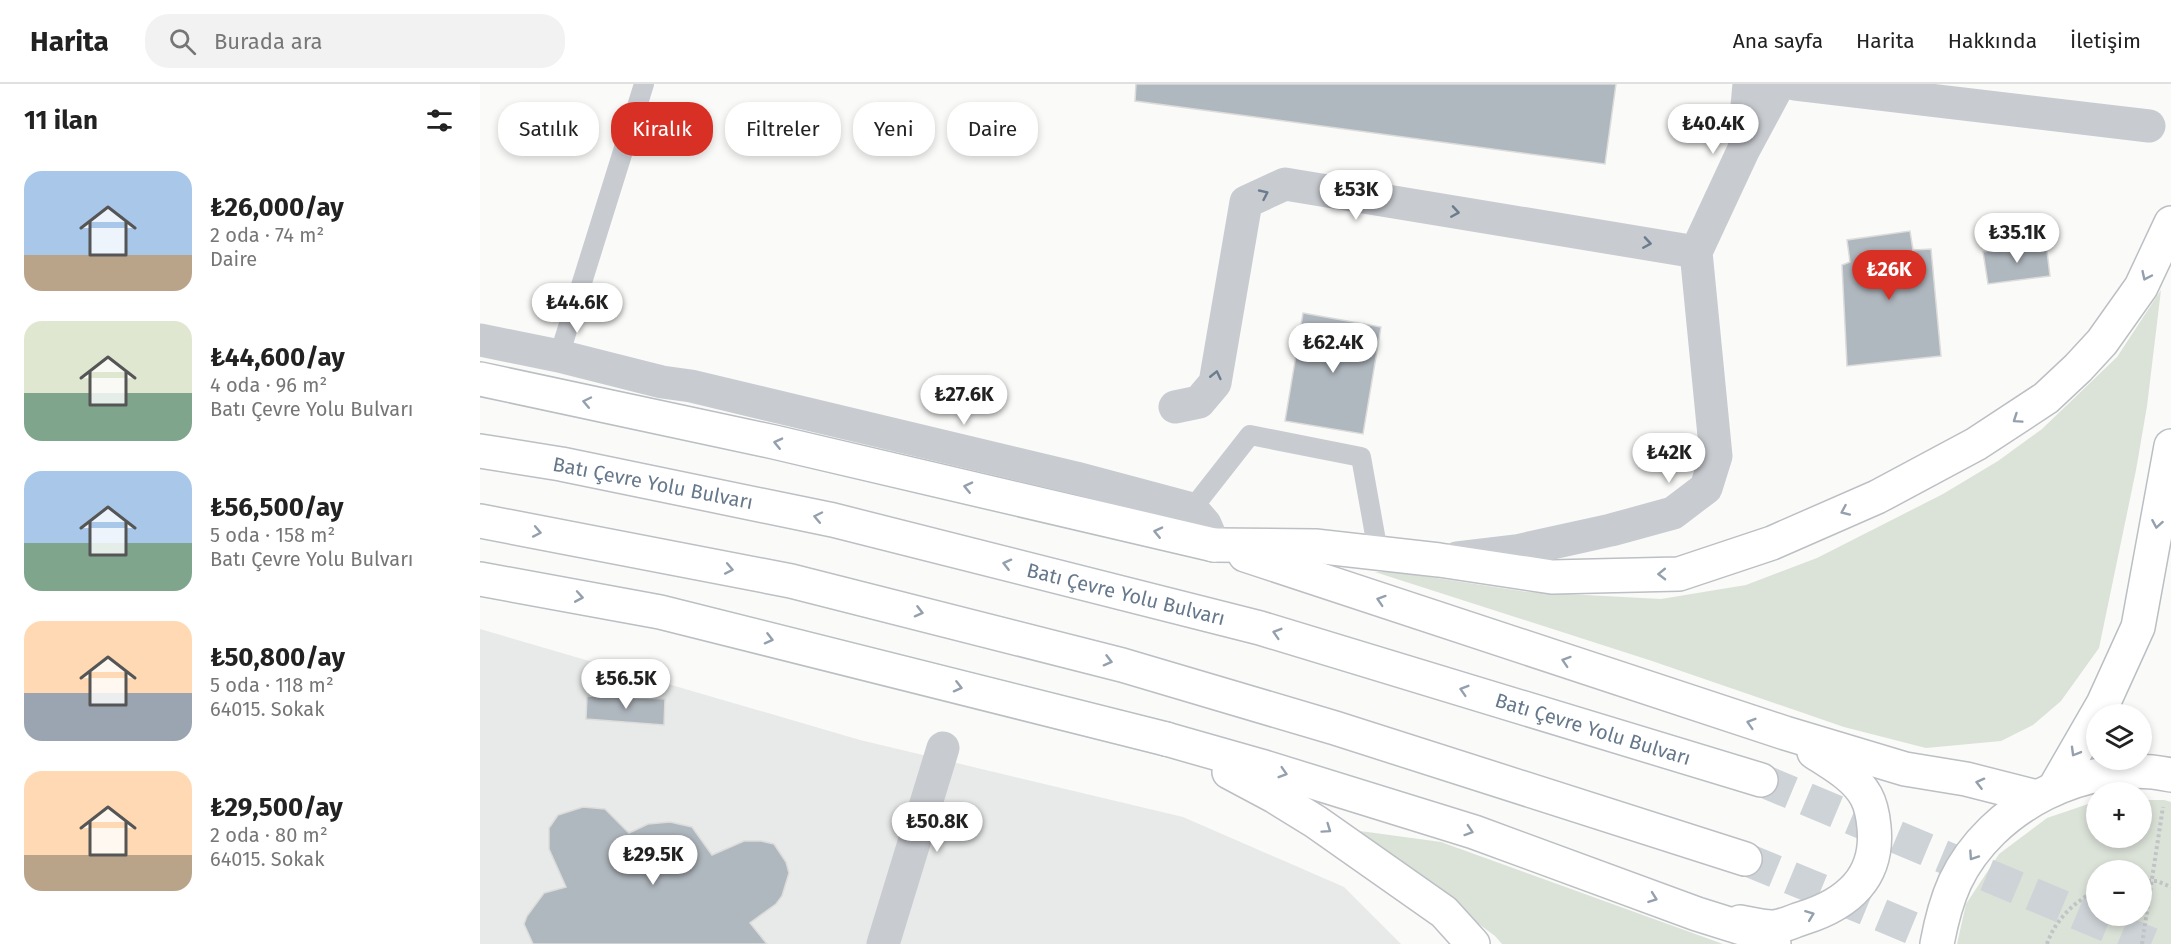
<!DOCTYPE html>
<html lang="tr">
<head>
<meta charset="utf-8">
<style>
	:root { --surface:#fff; --page:#f2f2f2; --text:#222; --muted:#767676; --line:#e0e0e0; --accent:#d93025 }
	body { margin:0; font-family:"Fira Sans",sans-serif; background:var(--page); color:var(--text); height:100vh; display:flex; flex-direction:column; font-size:22px; white-space:nowrap }
	* { box-sizing:border-box; margin:0 }
	p { font-size:20px; color:var(--muted) }
	.icon { flex:none; width:33px; height:33px; fill:none; stroke:currentColor; stroke-width:2; stroke-linecap:round; stroke-linejoin:round }
	.map { position:relative; flex:1; overflow:hidden }
	.panel { display:flex; flex-direction:column; background:var(--surface); width:480px }
	.panel>* { flex:none }
	.hud { position:absolute; left:18px; top:18px; width:570px; height:54px; display:flex; gap:12px }
	.tools { position:absolute; left:1606px; top:620px; display:grid; gap:12px }
	.tools a { display:grid; place-items:center; width:66px; height:66px; border-radius:50%; background:var(--surface); box-shadow:0 3px 9px #0003; font-size:30px }
	.price { position:absolute; translate:-50% -51px; padding:0 14px; border-radius:21px; background:#fff; color:#222; font-size:20px; line-height:39px; filter:drop-shadow(0 2px 3px #0008) }
	.price::after { content:''; position:absolute; left:50%; top:36px; width:18px; height:14px; margin-left:-9px; background:inherit; clip-path:polygon(0 0,100% 0,50% 100%) }
	.price.current { background:var(--accent); color:#fff }
	ul { padding:0; list-style:none }
	li { display:flex; align-items:center; gap:18px; height:150px; padding:0 24px }
	li span { display:grid; place-items:center; flex:none; width:168px; height:120px; border-radius:18px; color:#555 }
	li>.icon { margin-inline-start:auto }
	span .icon { width:72px; height:72px; fill:#fffc; stroke-width:1 }
	li b { font-size:26px }
	h2 { display:flex; justify-content:space-between; align-items:center; height:72px; padding:0 24px; font-size:26px }
	.chip { padding:0 21px; border-radius:24px; background:var(--surface); box-shadow:0 3px 9px #0003; font-size:21px; line-height:54px }
	.chip.current { background:var(--accent); color:#fff }
	header { display:flex; align-items:center; gap:36px; box-sizing:border-box; height:84px; padding:0 30px; background:var(--surface); border-bottom:2px solid var(--line) }
	header strong { font-size:28px }
	nav { display:flex; gap:33px; margin-inline-start:auto; font-size:21px }
	.search { width:420px; height:54px; background:var(--page); display:flex; align-items:center; gap:15px; box-sizing:border-box; padding:0 21px; border-radius:24px; color:var(--muted); font-size:22px }
	main { display:flex; flex:1; min-height:0 }
	.map>svg:first-child { display:block }
	.built { fill:#e8e9e9 }
	.green { fill:#dbe2d8; fill-rule:evenodd }
	.building { fill:#b0b8bf; stroke:#dcdcda; stroke-width:1.5 }
	.lines { fill:none; stroke-linecap:round; stroke-linejoin:round }
	.trunk-tunnel { stroke:#ced3d7; stroke-width:33; stroke-dasharray:33 16; stroke-linecap:butt }
	.primary-casing { stroke:#babfc3; stroke-width:36 }
	.trunk-casing { stroke:#bcbfc3; stroke-width:36 }
	.path { stroke:#c1c4c6; stroke-width:4; stroke-dasharray:3 3; stroke-linecap:butt }
	.service { stroke:#c8cbd0; stroke-width:20 }
	.minor { stroke:#c8cbd0; stroke-width:33 }
	.primary { stroke:#fff; stroke-width:33 }
	.trunk { stroke:#fff; stroke-width:33 }
	.oneway { stroke:#6b7c8e }
	.oneway2 { stroke:#94a0ae }
	.labels { text-anchor:middle; dominant-baseline:central; stroke-width:6; stroke-linejoin:round; paint-order:stroke }
	.street-label { font-size:20px; fill:#66788b; stroke:#fff }
</style>
</head>
<body>
<header>
<strong>Harita</strong>
<div class="search"><svg class="icon" aria-label="search" viewBox="0 0 24 24"><circle cx="10" cy="10" r="6"/><path d="M15 15l6 6"/></svg>Burada ara</div>
<nav><a>Ana sayfa</a><a>Harita</a><a>Hakkında</a><a>İletişim</a></nav>
</header>
<main>
<section class="panel">
<h2>11 ilan<svg class="icon" aria-label="filters" viewBox="0 0 24 24"><path d="M4 7h16M4 17h16"/><circle cx="9" cy="7" r="2"/><circle cx="15" cy="17" r="2"/></svg></h2>
<ul>
<li><span style="background:linear-gradient(#a9c7e8 70%,#b9a48a 0)"><svg class="icon" aria-label="home" viewBox="0 0 24 24"><path d="M3 11l9-7 9 7M6 9v11h12V9"/></svg></span><div><b>₺26,000/ay</b><p>2 oda · 74 m²</p><p>Daire</p></div></li>
<li><span style="background:linear-gradient(#dfe7d0 60%,#7fa58c 0)"><svg class="icon" aria-label="home" viewBox="0 0 24 24"><path d="M3 11l9-7 9 7M6 9v11h12V9"/></svg></span><div><b>₺44,600/ay</b><p>4 oda · 96 m²</p><p>Batı Çevre Yolu Bulvarı</p></div></li>
<li><span style="background:linear-gradient(#a9c7e8 60%,#7fa58c 0)"><svg class="icon" aria-label="home" viewBox="0 0 24 24"><path d="M3 11l9-7 9 7M6 9v11h12V9"/></svg></span><div><b>₺56,500/ay</b><p>5 oda · 158 m²</p><p>Batı Çevre Yolu Bulvarı</p></div></li>
<li><span style="background:linear-gradient(#ffd9b3 60%,#9aa5b1 0)"><svg class="icon" aria-label="home" viewBox="0 0 24 24"><path d="M3 11l9-7 9 7M6 9v11h12V9"/></svg></span><div><b>₺50,800/ay</b><p>5 oda · 118 m²</p><p>64015. Sokak</p></div></li>
<li><span style="background:linear-gradient(#ffd9b3 70%,#b9a48a 0)"><svg class="icon" aria-label="home" viewBox="0 0 24 24"><path d="M3 11l9-7 9 7M6 9v11h12V9"/></svg></span><div><b>₺29,500/ay</b><p>2 oda · 80 m²</p><p>64015. Sokak</p></div></li>
</ul>
</section>
<div class="map">
<svg width="1691" height="860" viewBox="0 0 1691 860">
	<rect width="100%" height="100%" fill="#fafaf8"/>
	<polygon class="built" points="0,545 380,656 703,733 864,803 921,860 0,860"/>
	<g class="green">
		<polygon points="1681,206 1667,322 1656,386 1619,564 1581,617 1553,641 1521,657 1446,664 1364,643 1172,577 895,488 917,488 1048,508 1181,515 1266,501 1337,474 1463,410 1518,377 1562,345 1637,273"/>
		<path d="M1662,716H1684L1691,718V860H1477L1486,820L1519,770L1567,734L1617,717V753H1662ZM1617,786H1662V831H1617Z"/>
		<polygon points="880,747 961,758 1243,860 1022,860 1015,852 938,795"/>
	</g>
	<g class="building">
		<polygon points="656,0 1136,0 1125,80 655,17"/>
		<polygon points="1430,147 1433,166 1451,165 1461,272 1367,282 1362,181 1370,178 1367,156"/>
		<polygon points="1566,159 1570,192 1508,200 1503,168"/>
		<polygon points="823,229 901,243 883,350 805,337"/>
		<polygon points="107,612 185,615 184,641 106,635"/>
		<polygon points="103,723 125,725 149,749 168,740 190,738 212,743 232,771 264,757 281,757 294,760 306,778 309,789 302,812 296,820 270,839 287,860 53,860 44,840 47,832 64,809 86,803 69,765 69,744 78,731"/>
	</g>
	<g class="lines">
		<g class="trunk-tunnel">
			<polyline points="1281,696 1671,860"/>
			<polyline points="1265,775 1471,860"/>
		</g>
		<g class="primary-casing">
			<g id="primary">
				<polyline points="0,295 294,358 734,461"/>
				<polyline points="0,495 180,528 686,655"/>
				<polyline points="1574,705 1623,620 1658,543 1691,362"/>
			</g>
		</g>
		<g class="trunk-casing">
			<g id="trunk">
				<polyline points="0,367 81,380 353,436 780,544 1281,696"/>
				<polyline points="0,437 311,497 642,581 855,644 1265,775"/>
				<polyline points="734,461 835,462 959,476 1072,493 1199,490 1292,459 1397,413 1496,360 1566,314 1598,284 1622,258 1661,203 1691,139"/>
				<polyline points="765,471 1305,649 1425,685 1486,695 1557,713"/>
				<polyline points="686,655 781,682 994,748 1217,830 1268,846 1294,860"/>
				<polyline points="749,688 794,712 836,738 964,828 993,860"/>
				<path d="M1260,838C1271,840 1282,843 1292,843C1302,843 1313,837 1323,834C1368,820 1399,793 1394,743C1393,732 1391,721 1386,712C1375,692 1352,680 1334,668"/>
				<path d="M1457,860C1461,838 1466,818 1475,798C1511,722 1608,673 1691,691"/>
			</g>
		</g>
		<g class="path">
			<polyline points="1662,797 1677,797 1691,803"/>
			<path d="M1567,860C1575,836 1595,817 1617,806"/>
			<polyline points="1662,860 1683,723"/>
		</g>
		<g class="service">
			<polyline points="79,272 164,0"/>
			<polyline points="712,425 770,351 881,373 898,468"/>
		</g>
		<g class="minor">
			<polyline points="1315,0 1669,42"/>
			<polyline points="1264,55 1269,0"/>
			<polyline points="0,256 79,272 182,298 211,302 596,394 712,425 725,440 734,461"/>
			<polyline points="695,323 719,318 735,299 766,118 805,100 1216,168"/>
			<polyline points="977,474 1036,467 1131,446 1193,429 1226,404 1236,372 1216,168 1263,67 1299,0"/>
			<polyline points="403,860 463,664"/>
		</g>
		<use href="#primary" class="primary"/>
		<use href="#trunk" class="trunk"/>
	</g>
	<defs><path id="oneway-chevron" d="M-2-3.5L2.5 0L-2 3.5" fill="none" stroke-width="1.6" stroke-linecap="round" stroke-linejoin="round" transform="scale(1.5)"/></defs>
	<g class="oneway">
		<use href="#oneway-chevron" transform="translate(784 110) rotate(-25)"/>
		<use href="#oneway-chevron" transform="translate(975 128) rotate(9)"/>
		<use href="#oneway-chevron" transform="translate(1167 159) rotate(9)"/>
		<use href="#oneway-chevron" transform="translate(736 291) rotate(-77)"/>
	</g>
	<g class="oneway2">
		<use href="#oneway-chevron" transform="translate(1666 192) rotate(115)"/>
		<use href="#oneway-chevron" transform="translate(107 318) rotate(-168)"/>
		<use href="#oneway-chevron" transform="translate(1537 335) rotate(146)"/>
		<use href="#oneway-chevron" transform="translate(298 359) rotate(-167)"/>
		<use href="#oneway-chevron" transform="translate(488 403) rotate(-167)"/>
		<use href="#oneway-chevron" transform="translate(1365 427) rotate(156)"/>
		<use href="#oneway-chevron" transform="translate(338 433) rotate(-168)"/>
		<use href="#oneway-chevron" transform="translate(1677 440) rotate(100)"/>
		<use href="#oneway-chevron" transform="translate(57 448) rotate(11)"/>
		<use href="#oneway-chevron" transform="translate(678 448) rotate(-167)"/>
		<use href="#oneway-chevron" transform="translate(527 480) rotate(-166)"/>
		<use href="#oneway-chevron" transform="translate(249 485) rotate(11)"/>
		<use href="#oneway-chevron" transform="translate(1182 490) rotate(179)"/>
		<use href="#oneway-chevron" transform="translate(99 513) rotate(10)"/>
		<use href="#oneway-chevron" transform="translate(901 516) rotate(-162)"/>
		<use href="#oneway-chevron" transform="translate(439 528) rotate(14)"/>
		<use href="#oneway-chevron" transform="translate(797 549) rotate(-163)"/>
		<use href="#oneway-chevron" transform="translate(289 555) rotate(14)"/>
		<use href="#oneway-chevron" transform="translate(628 577) rotate(15)"/>
		<use href="#oneway-chevron" transform="translate(1086 577) rotate(-162)"/>
		<use href="#oneway-chevron" transform="translate(478 603) rotate(14)"/>
		<use href="#oneway-chevron" transform="translate(984 606) rotate(-163)"/>
		<use href="#oneway-chevron" transform="translate(1271 639) rotate(-163)"/>
		<use href="#oneway-chevron" transform="translate(1595 668) rotate(120)"/>
		<use href="#oneway-chevron" transform="translate(803 689) rotate(17)"/>
		<use href="#oneway-chevron" transform="translate(1500 699) rotate(-166)"/>
		<use href="#oneway-chevron" transform="translate(847 745) rotate(35)"/>
		<use href="#oneway-chevron" transform="translate(989 747) rotate(18)"/>
		<use href="#oneway-chevron" transform="translate(1493 772) rotate(124)"/>
		<use href="#oneway-chevron" transform="translate(1173 814) rotate(20)"/>
		<use href="#oneway-chevron" transform="translate(1330 831) rotate(-21)"/>
	</g>
	<g class="labels">
		<g class="street-label">
			<text transform="translate(173 399) rotate(11)">Batı Çevre Yolu Bulvarı</text>
			<text transform="translate(646 510) rotate(14)">Batı Çevre Yolu Bulvarı</text>
			<text transform="translate(1113 645) rotate(17)">Batı Çevre Yolu Bulvarı</text>
		</g>
	</g>
</svg>
<div class="tools">
<a><svg class="icon" aria-label="layers" viewBox="0 0 24 24"><path d="M12 4l9 5-9 5-9-5zM3 14l9 5 9-5"/></svg></a>
<a>+</a>
<a>−</a>
</div>
<b class="price" style="left:1233px;top:71px">₺40.4K</b>
<b class="price" style="left:876px;top:137px">₺53K</b>
<b class="price" style="left:1537px;top:180px">₺35.1K</b>
<b class="price current" style="left:1409px;top:217px">₺26K</b>
<b class="price" style="left:97px;top:250px">₺44.6K</b>
<b class="price" style="left:853px;top:290px">₺62.4K</b>
<b class="price" style="left:484px;top:342px">₺27.6K</b>
<b class="price" style="left:1189px;top:400px">₺42K</b>
<b class="price" style="left:146px;top:626px">₺56.5K</b>
<b class="price" style="left:457px;top:769px">₺50.8K</b>
<b class="price" style="left:173px;top:802px">₺29.5K</b>
<div class="hud">
<a class="chip">Satılık</a>
<a class="chip current">Kiralık</a>
<a class="chip">Filtreler</a>
<a class="chip">Yeni</a>
<a class="chip">Daire</a>
</div>
</div>
</main>
</body>
</html>
